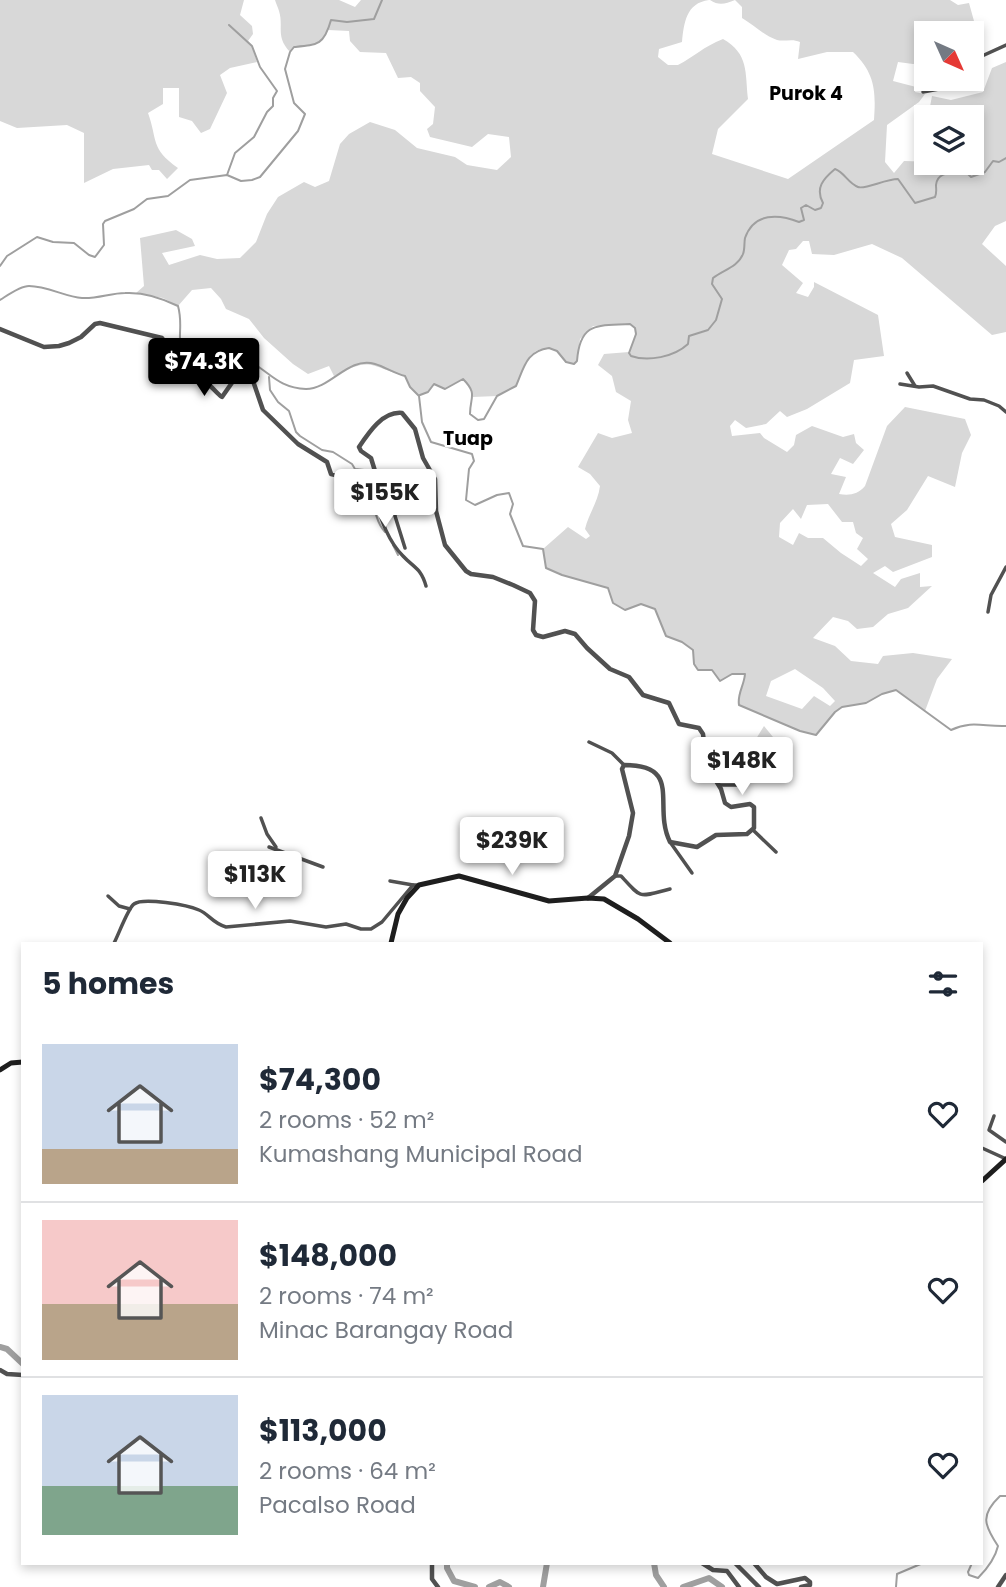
<!DOCTYPE html>
<html lang="en">
<head>
<meta charset="utf-8">
<style>
	:root { --surface:#fff; --page:#f6f6f7; --text:#1f2937; --muted:#747a83; --line:#e0e1e3; --accent:#000 }
	body { margin:0; font-family:Poppins,sans-serif; background:var(--page); color:var(--text); height:100vh; display:flex; flex-direction:column; font-size:26px; white-space:nowrap }
	* { box-sizing:border-box; margin:0 }
	p { font-size:23px; color:var(--muted) }
	.icon { flex:none; width:38px; height:38px; fill:none; stroke:currentColor; stroke-width:2; stroke-linecap:round; stroke-linejoin:round }
	.map { position:relative; flex:1; overflow:hidden }
	.drawer { position:absolute; left:21px; top:942px; width:962px; height:623px; display:flex; flex-direction:column; background:var(--surface); border-radius:0px; box-shadow:0 4px 10px #0003 }
	.drawer>* { flex:none }
	.needle { width:46px; rotate:135deg }
	.buttons { position:absolute; left:914px; top:21px; display:grid; gap:14px }
	.buttons a { display:grid; place-items:center; width:70px; height:70px; border-radius:0px; background:var(--surface); box-shadow:0 4px 10px #0003; font-size:35px }
	.price { position:absolute; translate:-50% -60px; padding:0 16px; border-radius:7px; background:#fff; color:#222; font-size:23px; line-height:46px; filter:drop-shadow(0 2px 4px #0008) }
	.price::after { content:''; position:absolute; left:50%; top:42px; width:21px; height:16px; margin-left:-10px; background:inherit; clip-path:polygon(0 0,100% 0,50% 100%) }
	.price.selected { background:var(--accent); color:#fff }
	ul { padding:0; list-style:none }
	li { display:flex; align-items:center; gap:21px; height:175px; padding:0 21px }
	li+li { border-top:2px solid var(--line) }
	li span { display:grid; place-items:center; flex:none; width:196px; height:140px; border-radius:0px; color:#555 }
	li>.icon { margin-inline-start:auto }
	span .icon { width:84px; height:84px; fill:#fffc; stroke-width:1 }
	li b { font-size:30px }
	h2 { display:flex; justify-content:space-between; align-items:center; height:84px; padding:0 21px; font-size:30px }
	.map>svg:first-child { display:block }
	.green { fill:#d8d8d8; fill-rule:evenodd }
	.lines { fill:none; stroke-linecap:round; stroke-linejoin:round }
	.stream { stroke:#9f9f9f; stroke-width:2 }
	.river { stroke:#9f9f9f; stroke-width:6 }
	.minor { stroke:#515151; stroke-width:3.5 }
	.tertiary { stroke:#515151; stroke-width:4.5 }
	.secondary { stroke:#1e1e1e; stroke-width:5 }
	.labels { text-anchor:middle; dominant-baseline:central; stroke-width:5; stroke-linejoin:round; paint-order:stroke }
	.neighbourhood-label { font-size:19px; font-weight:bold; fill:#000; stroke:#fff }
</style>
</head>
<body>
<div class="map">
<svg width="1006" height="1587" viewBox="0 0 1006 1587">
	<rect width="100%" height="100%" fill="#fff"/>
	<g class="green">
		<path d="M0,0H244L240,15L252,26L253,34L248,41L252,46L257,62L230,68L220,75L227,93L210,129L201,133L192,121L179,117V88H163V104L148,113C158,141 150,148 178,168L167,179L159,170H152L149,165L113,169L84,183V133L67,125L17,128L0,121Z"/>
		<path d="M275,0H339L355,7L361,0H709C686,3 684,23 682,42L659,49L658,57L668,65H678C695,56 703,47 723,39C749,54 745,72 748,99L718,129L712,154L788,179L874,120C876,91 875,73 853,52H827L798,59L800,42C792,38 785,42 777,40C763,35 754,25 742,18V7L735,0C725,4 719,6 710,0H950L958,5L969,3L974,21L953,33H926V63L913,64L898,62L893,81L916,87L915,92L925,94L919,102L887,125L885,162L894,173L904,161L971,163V117H928L932,96L951,100L983,92L992,68L1006,62V221L995,226L982,244L1006,266V332L992,335L902,258L872,244L834,255L812,254L809,241H803L796,249L789,250L782,265L803,283L796,293L808,297L814,287V282L878,315L884,356L854,360L850,383L807,409L787,417L780,411L766,424L746,428L735,420L730,426L732,436L760,433L764,438L787,452L794,445L796,435L812,426L843,437L854,434L856,443L864,450L853,464L840,458L831,474L846,477L839,494C850,496 858,494 865,486L887,426L905,407L965,419L971,435L962,453L955,487L928,476L907,510L891,524L895,537L932,545V557L893,572L885,566L873,573L895,587L901,579L920,573V587L932,586L908,608L888,614L873,627L857,629L848,621L833,617L813,638L835,646L851,661L878,664L883,656L913,653L952,659L937,679L925,711L896,690L882,694L866,703L842,707L835,712L816,735L800,731L739,705C737,694 744,686 745,674H732L720,681L712,670H698L694,664L693,650L682,642L666,636L655,609L641,604L625,610L613,603L608,588L562,575L546,568L543,549L568,527L586,539L590,536L585,529C589,513 598,502 600,486L590,474L578,467L598,433L612,438L632,433L628,420L631,401L616,392L612,376L598,365L604,354L629,352L636,334L635,328L630,324L593,326L580,339L577,361L574,364L566,362L554,349C528,344 524,368 516,386L497,396L473,397L472,390L462,379L445,389L434,384L428,392L419,396L410,387L405,376C368,366 373,356 334,376L329,366L308,374L293,364L264,338L249,319L226,309L221,299L211,288L192,290L178,306L163,298L136,293L144,286L140,238L176,230L192,239L195,246L162,253L169,265L200,255L217,259L240,258L256,242L267,214L278,197L304,182L315,187L329,181L340,144L349,134L370,122L395,130L417,148L455,157L467,165L497,170L511,157L509,137L488,134L472,147L430,137L427,129L433,124L435,107L420,91V83L411,77L398,78L386,53L360,52L350,41L349,31L328,30C320,46 310,45 294,47L290,52C275,36 284,27 279,11C278,7 276,4 275,0ZM828,504L842,522H853L856,533L863,538L857,549L868,559L861,566L841,553L823,538H808L799,533L793,545L779,537L780,523L793,509L801,519L807,505ZM795,669L823,688L835,701L830,706L814,696L802,709L766,696L771,681Z"/>
		<polygon points="764,726 773,737 767,749 772,763 758,767 756,776 746,776 746,755"/>
	</g>
	<g class="lines">
		<g class="stream">
			<polyline points="227,175 235,153 254,137 267,112 273,106 273,98 277,91 260,67 252,46 229,25"/>
			<path d="M0,266L7,256L37,237L53,242L74,243L89,255L95,257L104,245L103,224L105,221L134,209L147,199L168,196L190,180L227,175L241,181L252,180L260,177L298,131L305,114L294,103L285,69L290,52L294,47C318,45 324,45 331,20L347,22L374,19L382,0"/>
			<path d="M0,300C8,295 20,286 29,286C47,286 66,297 82,298C97,299 111,293 125,293C143,292 162,298 178,306C185,331 172,344 190,362C209,359 231,352 249,361C270,372 278,388 306,389C331,389 348,356 375,364C385,367 394,373 405,376L410,387L419,396L422,422L431,442L472,454L474,461L469,469L466,500L475,505L497,495L509,493L513,504L510,514L523,546L543,549L546,568L562,575L608,588L613,603L625,610L641,604L655,609L666,636L682,642L693,650L694,664L698,670H712L720,681L732,674H745C744,686 737,694 739,705L800,731L816,735L835,712L842,707L866,703L882,694L896,690L951,730C972,720 984,727 1006,726"/>
			<path d="M269,377L270,390L278,402L289,411L296,432L300,436L322,450L333,452L352,464L355,469L364,470C374,488 371,517 385,532"/>
			<path d="M420,395L428,392L434,384L445,389L463,379C478,394 470,397 470,414L478,420L484,419L497,396L516,386C524,368 526,351 549,348L557,351L566,362L574,364L577,361C580,321 598,326 630,324L635,328L636,334L629,353L631,356C648,362 674,357 688,344L689,336L708,330L716,320L722,299L712,284L713,278C723,270 738,267 743,254C745,249 744,243 745,238C754,212 779,214 799,222L804,220L801,208L806,205L815,210L821,208L823,203C815,188 823,179 835,169C844,172 848,183 858,187C865,190 885,179 898,179L915,203L935,197C937,193 936,189 936,185C938,168 957,176 966,172L971,177L985,172L993,161L999,162L1006,158"/>
			<polyline points="393,545 398,555"/>
			<path d="M972,1563L968,1572L969,1575L978,1578C987,1569 995,1559 998,1546C984,1525 980,1515 1000,1496H1006"/>
			<polyline points="896,1587 897,1574 923,1563"/>
		</g>
		<g class="river">
			<polyline points="0,1347 7,1349 23,1364"/>
			<polyline points="447,1563 447,1568 454,1581 475,1587"/>
			<polyline points="654,1563 656,1575 664,1587"/>
			<polyline points="489,1587 500,1582 509,1587"/>
			<polyline points="543,1587 547,1563"/>
			<polyline points="683,1587 709,1578 722,1587"/>
		</g>
		<g class="minor">
			<polyline points="971,61 1006,45"/>
			<polyline points="923,92 939,89 944,79"/>
			<polyline points="907,373 915,386"/>
			<polyline points="900,384 919,387 933,386 970,399 984,400 999,406 1006,412"/>
			<polyline points="382,498 396,492 397,494 395,516 405,548"/>
			<path d="M378,501C379,519 390,543 403,556C414,568 421,568 426,586"/>
			<polyline points="988,612 991,595 1006,567"/>
			<polyline points="589,742 612,753 624,765"/>
			<polyline points="719,785 742,785 750,777 765,779"/>
			<polyline points="261,818 267,834 276,847"/>
			<polyline points="753,830 776,852"/>
			<polyline points="670,842 692,873"/>
			<polyline points="269,847 323,867"/>
			<path d="M615,876H621C643,900 638,897 670,889"/>
			<polyline points="390,881 413,885"/>
			<polyline points="108,896 119,906 130,909"/>
			<path d="M114,943C118,936 128,908 134,904C143,897 188,905 199,910C209,914 212,923 226,927L290,921L326,927L346,924L361,929H371L382,922L413,885H417"/>
			<polyline points="994,1116 989,1130 1006,1142"/>
			<polyline points="982,1148 1006,1159"/>
		</g>
		<g class="tertiary">
			<path d="M0,329L44,347L59,346L69,343L81,337L95,324L100,323L162,338C168,344 165,351 169,358C179,373 191,375 205,382C212,386 216,393 222,397L236,377L245,375L252,378L263,410L298,444L327,462L331,474L362,481L370,504L382,498V494L371,458L361,451L359,447C369,432 383,411 402,413L415,429L423,458L435,479L436,511L445,545L466,571L471,574L493,577L513,585L530,593L535,601L533,630L536,635L543,637L565,631L575,634L587,648L610,669L629,677L643,695L669,703L679,724L699,728L703,734L707,766L721,789L725,803L731,807L750,804L754,807V828L747,834L716,835L697,847L670,842C652,806 684,765 624,765L622,769L633,813L629,836L615,876L588,898"/>
			<polyline points="0,1370 7,1374 23,1375"/>
			<polyline points="432,1563 432,1579 438,1587"/>
			<polyline points="702,1563 713,1570 727,1571 739,1587"/>
			<polyline points="735,1563 759,1587"/>
			<polyline points="754,1563 766,1577 777,1584 805,1578 810,1582 810,1585 801,1587"/>
			<polyline points="998,1587 1006,1575"/>
		</g>
		<g class="secondary">
			<polyline points="391,943 398,914 407,898 419,885 459,876 549,901 588,898 604,899 638,919 670,943"/>
			<polyline points="0,1070 11,1063 23,1062"/>
			<polyline points="982,1181 1006,1159"/>
		</g>
	</g>
	<g class="labels">
		<g class="neighbourhood-label">
			<text x="806" y="93">Purok 4</text>
			<text x="468" y="438">Tuap</text>
		</g>
	</g>
</svg>
<div class="buttons">
<a><svg class="needle" viewBox="-14 -14 28 28"><path d="M0-13l5 13h-10z" fill="#e53935"/><path d="M0 13l5-13h-10z" fill="#747a83"/></svg></a>
<a><svg class="icon" aria-label="layers" viewBox="0 0 24 24"><path d="M12 4l9 5-9 5-9-5zM3 14l9 5 9-5"/></svg></a>
</div>
<b class="price selected" style="left:204px;top:398px">$74.3K</b>
<b class="price" style="left:385px;top:529px">$155K</b>
<b class="price" style="left:742px;top:797px">$148K</b>
<b class="price" style="left:512px;top:877px">$239K</b>
<b class="price" style="left:255px;top:911px">$113K</b>
<section class="drawer">
<h2>5 homes<svg class="icon" aria-label="filters" viewBox="0 0 24 24"><path d="M4 7h16M4 17h16"/><circle cx="9" cy="7" r="2"/><circle cx="15" cy="17" r="2"/></svg></h2>
<ul>
<li><span style="background:linear-gradient(#c9d6e8 75%,#b9a48a 0)"><svg class="icon" aria-label="home" viewBox="0 0 24 24"><path d="M3 11l9-7 9 7M6 9v11h12V9"/></svg></span><div><b>$74,300</b><p>2 rooms · 52 m²</p><p>Kumashang Municipal Road</p></div><svg class="icon" aria-label="heart" viewBox="0 0 24 24"><path d="M12 20l-8-8c-3-5 5-10 8-4 3-6 11-1 8 4z"/></svg></li>
<li><span style="background:linear-gradient(#f6c9c9 60%,#b9a48a 0)"><svg class="icon" aria-label="home" viewBox="0 0 24 24"><path d="M3 11l9-7 9 7M6 9v11h12V9"/></svg></span><div><b>$148,000</b><p>2 rooms · 74 m²</p><p>Minac Barangay Road</p></div><svg class="icon" aria-label="heart" viewBox="0 0 24 24"><path d="M12 20l-8-8c-3-5 5-10 8-4 3-6 11-1 8 4z"/></svg></li>
<li><span style="background:linear-gradient(#c9d6e8 65%,#7fa58c 0)"><svg class="icon" aria-label="home" viewBox="0 0 24 24"><path d="M3 11l9-7 9 7M6 9v11h12V9"/></svg></span><div><b>$113,000</b><p>2 rooms · 64 m²</p><p>Pacalso Road</p></div><svg class="icon" aria-label="heart" viewBox="0 0 24 24"><path d="M12 20l-8-8c-3-5 5-10 8-4 3-6 11-1 8 4z"/></svg></li>
</ul>
</section>
</div>
</body>
</html>
